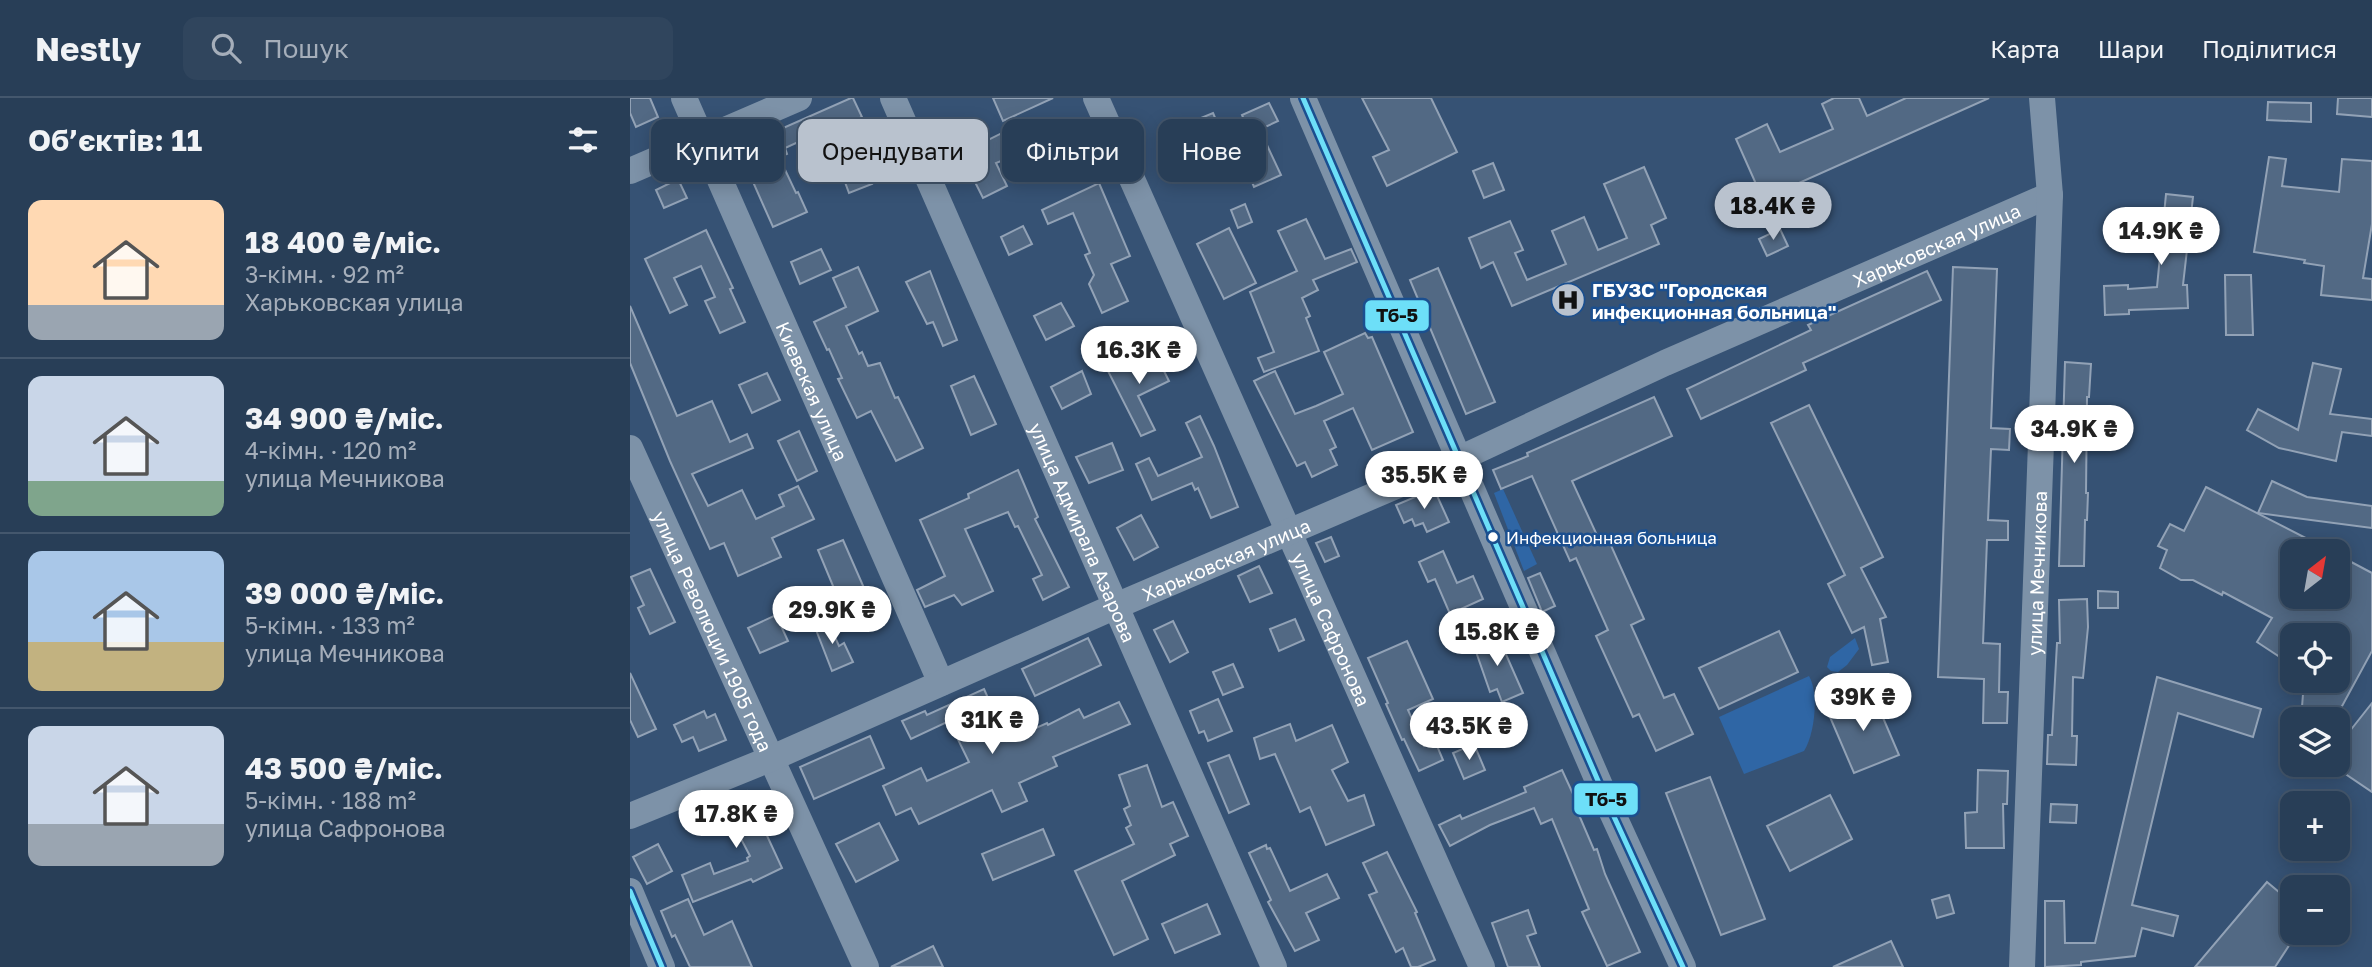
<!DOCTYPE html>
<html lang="uk">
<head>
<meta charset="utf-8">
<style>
	:root { --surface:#283e57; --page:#30455d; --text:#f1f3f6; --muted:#a5aeba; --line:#44576d; --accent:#b9c2ce }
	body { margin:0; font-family:"Golos Text",sans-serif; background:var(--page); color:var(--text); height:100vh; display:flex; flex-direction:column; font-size:26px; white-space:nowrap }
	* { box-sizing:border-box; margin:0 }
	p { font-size:23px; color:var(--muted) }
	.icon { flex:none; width:38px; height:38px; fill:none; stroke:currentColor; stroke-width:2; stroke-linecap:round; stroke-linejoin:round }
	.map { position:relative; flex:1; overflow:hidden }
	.sheet { display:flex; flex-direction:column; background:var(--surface); width:630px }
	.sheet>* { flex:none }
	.top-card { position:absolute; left:21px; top:21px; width:665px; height:63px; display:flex; gap:14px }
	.needle { width:46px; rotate:31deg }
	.buttons { position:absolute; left:1650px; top:441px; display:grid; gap:14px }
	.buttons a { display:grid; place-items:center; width:70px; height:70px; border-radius:14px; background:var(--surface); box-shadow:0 4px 18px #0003,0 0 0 2px var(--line); font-size:35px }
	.price { position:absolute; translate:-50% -60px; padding:0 16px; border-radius:24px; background:#fff; color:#222; font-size:23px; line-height:46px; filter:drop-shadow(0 2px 4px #0008) }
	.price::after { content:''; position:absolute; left:50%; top:42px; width:21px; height:16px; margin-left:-10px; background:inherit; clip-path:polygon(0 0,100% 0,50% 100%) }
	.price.selected { background:var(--accent); color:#111 }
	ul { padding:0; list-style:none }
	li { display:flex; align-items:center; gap:21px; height:175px; padding:0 28px }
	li+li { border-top:2px solid var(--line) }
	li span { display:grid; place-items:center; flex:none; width:196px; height:140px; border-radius:14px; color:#555 }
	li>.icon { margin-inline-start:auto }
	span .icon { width:84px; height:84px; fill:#fffc; stroke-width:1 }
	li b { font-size:30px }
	h2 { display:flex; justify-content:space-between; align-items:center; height:84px; padding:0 28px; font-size:30px }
	.pill { padding:0 24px; border-radius:14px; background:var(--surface); box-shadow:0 4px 18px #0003,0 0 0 2px var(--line); font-size:24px; line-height:63px }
	.pill.selected { background:var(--accent); color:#111 }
	header { display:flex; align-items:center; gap:42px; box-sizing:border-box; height:98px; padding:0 35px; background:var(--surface); border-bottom:2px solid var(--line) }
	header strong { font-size:33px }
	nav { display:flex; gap:38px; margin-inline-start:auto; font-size:24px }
	.search { width:490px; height:63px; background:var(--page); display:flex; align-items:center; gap:18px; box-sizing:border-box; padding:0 24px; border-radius:14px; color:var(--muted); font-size:26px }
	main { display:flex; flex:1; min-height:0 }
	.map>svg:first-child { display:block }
	.green { fill:#2f66a5 }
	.building { fill:#526984; stroke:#92a2b6; stroke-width:2 }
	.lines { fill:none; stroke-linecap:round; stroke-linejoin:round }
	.minor { stroke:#7d92a8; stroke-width:26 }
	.bus-1-casing { stroke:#1b4f8f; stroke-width:10 }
	.bus-1 { stroke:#6ddff8; stroke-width:5 }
	.bus-dot { fill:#fff; stroke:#1b4f8f; stroke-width:2.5 }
	.labels { text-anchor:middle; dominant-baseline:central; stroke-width:5; stroke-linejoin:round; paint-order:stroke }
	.bus-label { font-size:17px; fill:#fff; stroke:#1b4f8f; text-anchor:start }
	.street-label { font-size:19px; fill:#fff; stroke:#1b4f8f }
	.poi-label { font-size:19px; font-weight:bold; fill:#fff; stroke:#1b4f8f; text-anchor:start }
	.line-badge { stroke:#1b4f8f; stroke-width:2.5 }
	.pale-badge-label { font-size:19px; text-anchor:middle; font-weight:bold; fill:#111 }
</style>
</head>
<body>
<header>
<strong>Nestly</strong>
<div class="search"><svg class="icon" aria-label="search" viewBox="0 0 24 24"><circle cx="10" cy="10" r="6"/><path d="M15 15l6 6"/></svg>Пошук</div>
<nav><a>Карта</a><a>Шари</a><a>Поділитися</a></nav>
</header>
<main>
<section class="sheet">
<h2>Об’єктів: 11<svg class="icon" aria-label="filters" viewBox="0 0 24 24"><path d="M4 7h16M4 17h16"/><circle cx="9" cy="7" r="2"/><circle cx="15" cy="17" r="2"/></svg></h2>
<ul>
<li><span style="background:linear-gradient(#ffd9b3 75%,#9aa5b1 0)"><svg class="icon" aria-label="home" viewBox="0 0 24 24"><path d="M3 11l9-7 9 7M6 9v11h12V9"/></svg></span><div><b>18 400 ₴/міс.</b><p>3-кімн. · 92 m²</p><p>Харьковская улица</p></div></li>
<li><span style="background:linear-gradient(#c9d6e8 75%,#7fa58c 0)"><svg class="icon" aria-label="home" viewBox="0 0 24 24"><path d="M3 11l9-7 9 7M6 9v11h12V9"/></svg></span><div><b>34 900 ₴/міс.</b><p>4-кімн. · 120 m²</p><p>улица Мечникова</p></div></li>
<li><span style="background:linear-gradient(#a9c7e8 65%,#c2b280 0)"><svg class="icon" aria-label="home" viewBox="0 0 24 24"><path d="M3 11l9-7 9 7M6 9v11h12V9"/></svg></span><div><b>39 000 ₴/міс.</b><p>5-кімн. · 133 m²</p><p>улица Мечникова</p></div></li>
<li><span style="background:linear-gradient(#c9d6e8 70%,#9aa5b1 0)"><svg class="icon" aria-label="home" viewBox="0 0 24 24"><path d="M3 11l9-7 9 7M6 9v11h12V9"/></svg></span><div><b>43 500 ₴/міс.</b><p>5-кімн. · 188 m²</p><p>улица Сафронова</p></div></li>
</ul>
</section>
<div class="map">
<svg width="1742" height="869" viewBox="0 0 1742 869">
	<rect width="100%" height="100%" fill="#365274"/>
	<g class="green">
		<polygon points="873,391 907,466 894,473 864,395"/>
		<polygon points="1225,540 1229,551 1217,567 1208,574 1201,573 1197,569 1200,559"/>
		<path d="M1179,578C1189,595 1185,636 1174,653L1114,676L1089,619Z"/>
	</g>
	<g class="building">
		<polygon points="0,0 20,0 28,19 6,29 0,15"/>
		<polygon points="221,0 223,0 232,19 191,38 190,34 155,50 157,56 149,59 166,95 168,94 177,114 143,129 108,50"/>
		<polygon points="363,0 423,0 373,23"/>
		<polygon points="732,0 801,0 827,54 757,88 743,59 759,52"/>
		<polygon points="1204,0 1229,0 1237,18 1276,0 1359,0 1122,106 1114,90 1126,86 1106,41 1137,26 1150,54 1203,31 1192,6"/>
		<polygon points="1708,0 1742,0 1742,19 1707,16"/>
		<polygon points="1638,4 1681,5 1681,24 1637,22"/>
		<polygon points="639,5 648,23 620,36 612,17"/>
		<polygon points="583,15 589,29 572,36 566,22"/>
		<polygon points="390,26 401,51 366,65 377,88 353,100 341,76 344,74 334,54"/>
		<polygon points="445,29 454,50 432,60 423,40"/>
		<polygon points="562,39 572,60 548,71 538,51"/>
		<polygon points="636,45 651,77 624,89 614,65 626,60 622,51"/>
		<polygon points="1639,59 1656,61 1652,88 1709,94 1712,61 1742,63 1742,126 1733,180 1742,181 1742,202 1691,197 1694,168 1674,165 1675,162 1624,154"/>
		<polygon points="863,65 874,92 854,100 843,73"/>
		<polygon points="234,67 242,86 219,95 212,76"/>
		<polygon points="1014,69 1036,120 1021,127 1029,146 882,208 863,164 851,170 839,140 880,123 893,152 885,155 897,182 936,166 922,133 954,119 968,152 997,140 974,86"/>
		<polygon points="48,81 57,100 34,110 26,92"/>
		<polygon points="469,85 500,158 481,166 498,203 472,215 459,186 464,177 455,157 460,155 443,115 418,126 412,112"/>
		<polygon points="1536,96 1563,99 1553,187 1557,187 1558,210 1499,212 1499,216 1475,217 1474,188 1498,187 1498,191 1527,189"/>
		<polygon points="615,106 622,124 608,130 601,112"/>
		<polygon points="676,121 695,161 721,151 727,164 683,182 688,192 672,200 680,218 676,220 689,253 634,274 628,260 644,254 620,194 667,173 648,133"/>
		<polygon points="393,128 402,146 379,157 371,139"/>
		<polygon points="599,130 626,185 594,201 567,146"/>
		<polygon points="1150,131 1158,148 1137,158 1129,141"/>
		<polygon points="76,132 103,190 100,191 115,224 90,235 75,203 85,199 71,168 44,180 57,207 40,215 15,161"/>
		<polygon points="191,151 201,172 170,186 161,164"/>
		<polygon points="228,169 248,213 216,228 229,256 232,254 238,268 250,265 265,300 268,299 293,350 266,363 241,313 227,320 208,281 212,280 199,251 197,252 184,224 216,209 203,180"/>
		<polygon points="1323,169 1367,171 1361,330 1380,331 1379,352 1361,351 1358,422 1378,423 1378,442 1357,442 1353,545 1370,546 1369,594 1378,594 1377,625 1353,625 1354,581 1308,579"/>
		<polygon points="808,170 865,304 836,316 780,182"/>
		<polygon points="300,173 327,242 313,248 303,224 297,226 276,184"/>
		<polygon points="1297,173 1311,202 1173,265 1176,272 1071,321 1057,291 1181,232 1178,227"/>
		<polygon points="1595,177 1621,177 1623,237 1596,237"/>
		<polygon points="431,205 444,228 416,242 404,218"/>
		<polygon points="0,208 47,318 82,303 100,344 117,336 123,350 62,376 78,408 112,392 126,421 154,408 149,397 168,388 184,421 142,440 151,459 108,478 94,445 80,451 40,363 0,265"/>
		<polygon points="735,235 738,240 742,239 783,334 742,352 723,310 694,323 706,349 700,352 707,367 682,379 675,364 667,368 624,283 645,273 665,316 686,308 713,296 694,254"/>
		<polygon points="523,251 539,283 508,298 525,332 511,338 478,273"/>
		<polygon points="1435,264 1461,266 1459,299 1457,299 1456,395 1458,395 1457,422 1455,422 1454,468 1429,468"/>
		<polygon points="1683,265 1711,271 1700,316 1742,321 1742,338 1712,334 1706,363 1649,350 1617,332 1628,311 1668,332"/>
		<polygon points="452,273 461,296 432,311 421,289"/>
		<polygon points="137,275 150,302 122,315 109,287"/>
		<polygon points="344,278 366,326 341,337 321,288"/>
		<polygon points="1024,299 1042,338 942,383 971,446 979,443 1014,521 1001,527 1034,600 1044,596 1063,636 1026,653 1009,616 1003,619 966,538 978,532 946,460 940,463 902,378 871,391 863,372 898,358 897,355"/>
		<polygon points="1179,307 1253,459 1231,470 1256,519 1250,521 1258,564 1242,567 1234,529 1222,535 1198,486 1215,477 1141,325"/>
		<polygon points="570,318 584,348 608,409 581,420 568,390 565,392 562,385 522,402 506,366 519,360 528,378 572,359 556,325"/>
		<polygon points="169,333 187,373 167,383 148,343"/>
		<polygon points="482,345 493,372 459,385 446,359"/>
		<polygon points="388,372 408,419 405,421 439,489 413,502 403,481 412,477 388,428 385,429 378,414 335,431 363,493 332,507 324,497 295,509 287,492 315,478 290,422 339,400 338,396"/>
		<polygon points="1642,383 1677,399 1742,408 1742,430 1628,415"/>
		<polygon points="1576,389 1701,453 1662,453 1662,499 1708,499 1708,457 1742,475 1742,553 1705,621 1664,621 1672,609 1674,583 1708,583 1708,537 1662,537 1662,552 1656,563 1627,544 1642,520 1593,494 1592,497 1563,482 1551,482 1530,470 1537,452 1528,448 1540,426 1554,433"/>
		<polygon points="804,391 819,424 797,434 793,425 785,428 782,421 774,425 766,407"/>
		<polygon points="511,417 528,449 504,462 487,430"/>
		<polygon points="701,439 709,458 695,464 686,445"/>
		<polygon points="213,442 234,490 208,500 188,452"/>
		<polygon points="813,453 827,485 843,478 853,501 820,516 805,481 798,484 789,464"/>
		<polygon points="629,468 642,495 620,504 608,478"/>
		<polygon points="20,471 45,524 20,536 8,510 14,507 1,479"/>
		<polygon points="910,475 925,508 912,514 898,480"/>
		<polygon points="1468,493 1488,494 1488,510 1468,510"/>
		<polygon points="1457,501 1458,529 1453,580 1443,579 1442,638 1447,638 1446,667 1417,666 1418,637 1422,637 1427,545 1430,545 1429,502"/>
		<polygon points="146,517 158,543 130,555 118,530"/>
		<polygon points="196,519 209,548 214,545 223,564 202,573 183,524"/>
		<polygon points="665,521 674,542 649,553 640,531"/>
		<polygon points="543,523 558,554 540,564 524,532"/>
		<polygon points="1149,533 1168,574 1089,611 1069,570"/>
		<polygon points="867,536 893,595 872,604 867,591 860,594 843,545"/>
		<polygon points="458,540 471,567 405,598 392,571"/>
		<polygon points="777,543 803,601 778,612 794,648 805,643 813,662 789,673 774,641 772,642 756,606 758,605 738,560"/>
		<polygon points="603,566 613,589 593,597 583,574"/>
		<polygon points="0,575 26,631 8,639 0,622"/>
		<polygon points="1527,579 1631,611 1623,639 1548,615 1502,807 1548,818 1543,838 1512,830 1505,858 1451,864 1451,867 1415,869 1415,803 1434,803 1435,845 1465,845"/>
		<polygon points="354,591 377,643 417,625 418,627 449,611 454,620 489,604 500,626 423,659 427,668 389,685 397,703 372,714 362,692 289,726 281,710 266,717 253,688 291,670 297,683 339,664 319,623 281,641 272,623 295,613 297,617"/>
		<polygon points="1242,594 1269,657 1224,675 1197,612"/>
		<polygon points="588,601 602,633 578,643 574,633 569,635 560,613"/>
		<polygon points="1742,605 1742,694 1708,671 1708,648"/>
		<polygon points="74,613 77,620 85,616 96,642 69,653 63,639 52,644 44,627"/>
		<polygon points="660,626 666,643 702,627 718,664 702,672 718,703 734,697 744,727 696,747 680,709 670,714 645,656 630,661 624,640"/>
		<polygon points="240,638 254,670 184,701 170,669"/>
		<polygon points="844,646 855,672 834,681 823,655"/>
		<polygon points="599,657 619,706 599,715 578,665"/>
		<polygon points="517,667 532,709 543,704 558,738 540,746 545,757 492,783 518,841 484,857 445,773 504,746 496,730 501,727 494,711 500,708 489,677"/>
		<polygon points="932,672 949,709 946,710 964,752 967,751 975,776 1010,854 977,868 952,814 959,811 922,721 911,726 904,710 860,727 820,748 809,727 830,717 832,721 896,694 894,689"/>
		<polygon points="1348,672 1378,673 1377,706 1373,706 1374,750 1336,750 1335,715 1347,714"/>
		<polygon points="1080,679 1135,821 1091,837 1036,695"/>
		<polygon points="117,693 135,727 133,729 152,770 123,784 121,781 63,804 52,777 80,765 84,776 118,763 117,760 120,758 99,718 79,728 71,712 91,701 93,706"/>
		<polygon points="1200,697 1222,741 1160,773 1137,728"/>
		<polygon points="1421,706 1447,707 1446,725 1420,724"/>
		<polygon points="249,725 268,762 226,784 206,746"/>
		<polygon points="413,731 424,757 363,782 352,756"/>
		<polygon points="28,746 42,773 17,786 3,759"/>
		<polygon points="636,747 637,751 640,750 660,793 697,776 709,800 676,815 689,842 665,853 638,804 641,802 619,755"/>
		<polygon points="757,754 787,814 785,815 805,862 788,869 781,869 773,850 766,854 739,797 747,794 733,765"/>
		<polygon points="1637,784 1662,805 1662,843 1645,869 1565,869"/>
		<polygon points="1319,797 1324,815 1307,820 1302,802"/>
		<polygon points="58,801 74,837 102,823 122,869 60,869 45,837 42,839 31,813"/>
		<polygon points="577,806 590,836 545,855 532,826"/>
		<polygon points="898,812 906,835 897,838 910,869 878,869 862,825"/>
		<polygon points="1261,843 1273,869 1203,869"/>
		<polygon points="303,848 313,869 261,869"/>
	</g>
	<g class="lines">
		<g class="minor">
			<path id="s1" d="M54,0L311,585"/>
			<path id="s2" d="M263,0L644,869"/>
			<path id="s3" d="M466,0L852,869"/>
			<polyline points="673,0 975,699 1053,869"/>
			<polyline points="0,73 169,0"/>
			<path id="s4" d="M0,350L236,869"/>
			<path id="s5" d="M0,718L140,661L486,508L829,361L1035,265L1420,97"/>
			<polyline points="0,793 32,869"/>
			<path id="s6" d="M1392,869L1420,97L1412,0"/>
		</g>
		<g class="bus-1-casing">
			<g id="bus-1">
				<polyline points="673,0 975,699 1053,869"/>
				<polyline points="0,793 32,869"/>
			</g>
		</g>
		<use href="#bus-1" class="bus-1"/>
	</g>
	<defs>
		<g id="hospital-disc" transform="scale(1.75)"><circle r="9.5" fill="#b9c2ce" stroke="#1b4f8f"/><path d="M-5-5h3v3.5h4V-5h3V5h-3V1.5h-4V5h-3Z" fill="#111"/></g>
	</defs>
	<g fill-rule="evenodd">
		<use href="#hospital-disc" x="938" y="202"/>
	</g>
	<circle class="bus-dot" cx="863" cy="439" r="6"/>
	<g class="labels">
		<g class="bus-label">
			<text x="876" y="439">Инфекционная больница</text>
		</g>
		<g class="street-label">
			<text stroke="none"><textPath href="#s5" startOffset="1426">Харьковская улица</textPath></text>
			<text stroke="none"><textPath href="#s1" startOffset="320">Киевская улица</textPath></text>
			<text stroke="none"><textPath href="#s2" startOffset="474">улица Адмирала Азарова</textPath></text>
			<text stroke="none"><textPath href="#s5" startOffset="649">Харьковская улица</textPath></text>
			<text stroke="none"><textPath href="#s6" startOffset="394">улица Мечникова</textPath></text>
			<text stroke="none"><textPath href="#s3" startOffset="581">улица Сафронова</textPath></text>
			<text stroke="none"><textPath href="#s4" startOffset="201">улица Революции 1905 года</textPath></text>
		</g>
		<g class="poi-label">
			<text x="962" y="191">ГБУЗС "Городская<tspan x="962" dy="22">инфекционная больница"</tspan></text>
		</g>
	</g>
	<g class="line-badge">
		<rect x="734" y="201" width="66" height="33" rx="7" fill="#6ddff8"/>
		<rect x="943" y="684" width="66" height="34" rx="7" fill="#6ddff8"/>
	</g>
	<g class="pale-badge-label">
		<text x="767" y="224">Тб-5</text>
		<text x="976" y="708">Тб-5</text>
	</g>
</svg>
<div class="buttons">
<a><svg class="needle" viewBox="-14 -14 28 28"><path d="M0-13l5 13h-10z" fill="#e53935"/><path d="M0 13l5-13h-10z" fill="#a5aeba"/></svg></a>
<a><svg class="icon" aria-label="locate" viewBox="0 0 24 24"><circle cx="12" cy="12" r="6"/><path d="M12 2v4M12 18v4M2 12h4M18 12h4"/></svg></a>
<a><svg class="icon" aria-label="layers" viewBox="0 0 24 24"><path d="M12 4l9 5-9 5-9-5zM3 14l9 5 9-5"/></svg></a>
<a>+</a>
<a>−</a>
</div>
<b class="price selected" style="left:1143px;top:144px">18.4K ₴</b>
<b class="price" style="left:1531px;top:169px">14.9K ₴</b>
<b class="price" style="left:509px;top:288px">16.3K ₴</b>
<b class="price" style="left:1444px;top:367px">34.9K ₴</b>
<b class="price" style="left:794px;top:413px">35.5K ₴</b>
<b class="price" style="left:202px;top:548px">29.9K ₴</b>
<b class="price" style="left:867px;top:570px">15.8K ₴</b>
<b class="price" style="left:1233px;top:635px">39K ₴</b>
<b class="price" style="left:362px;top:658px">31K ₴</b>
<b class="price" style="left:839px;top:664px">43.5K ₴</b>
<b class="price" style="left:106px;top:752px">17.8K ₴</b>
<div class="top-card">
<a class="pill">Купити</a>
<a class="pill selected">Орендувати</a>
<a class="pill">Фільтри</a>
<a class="pill">Нове</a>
</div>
</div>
</main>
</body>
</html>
